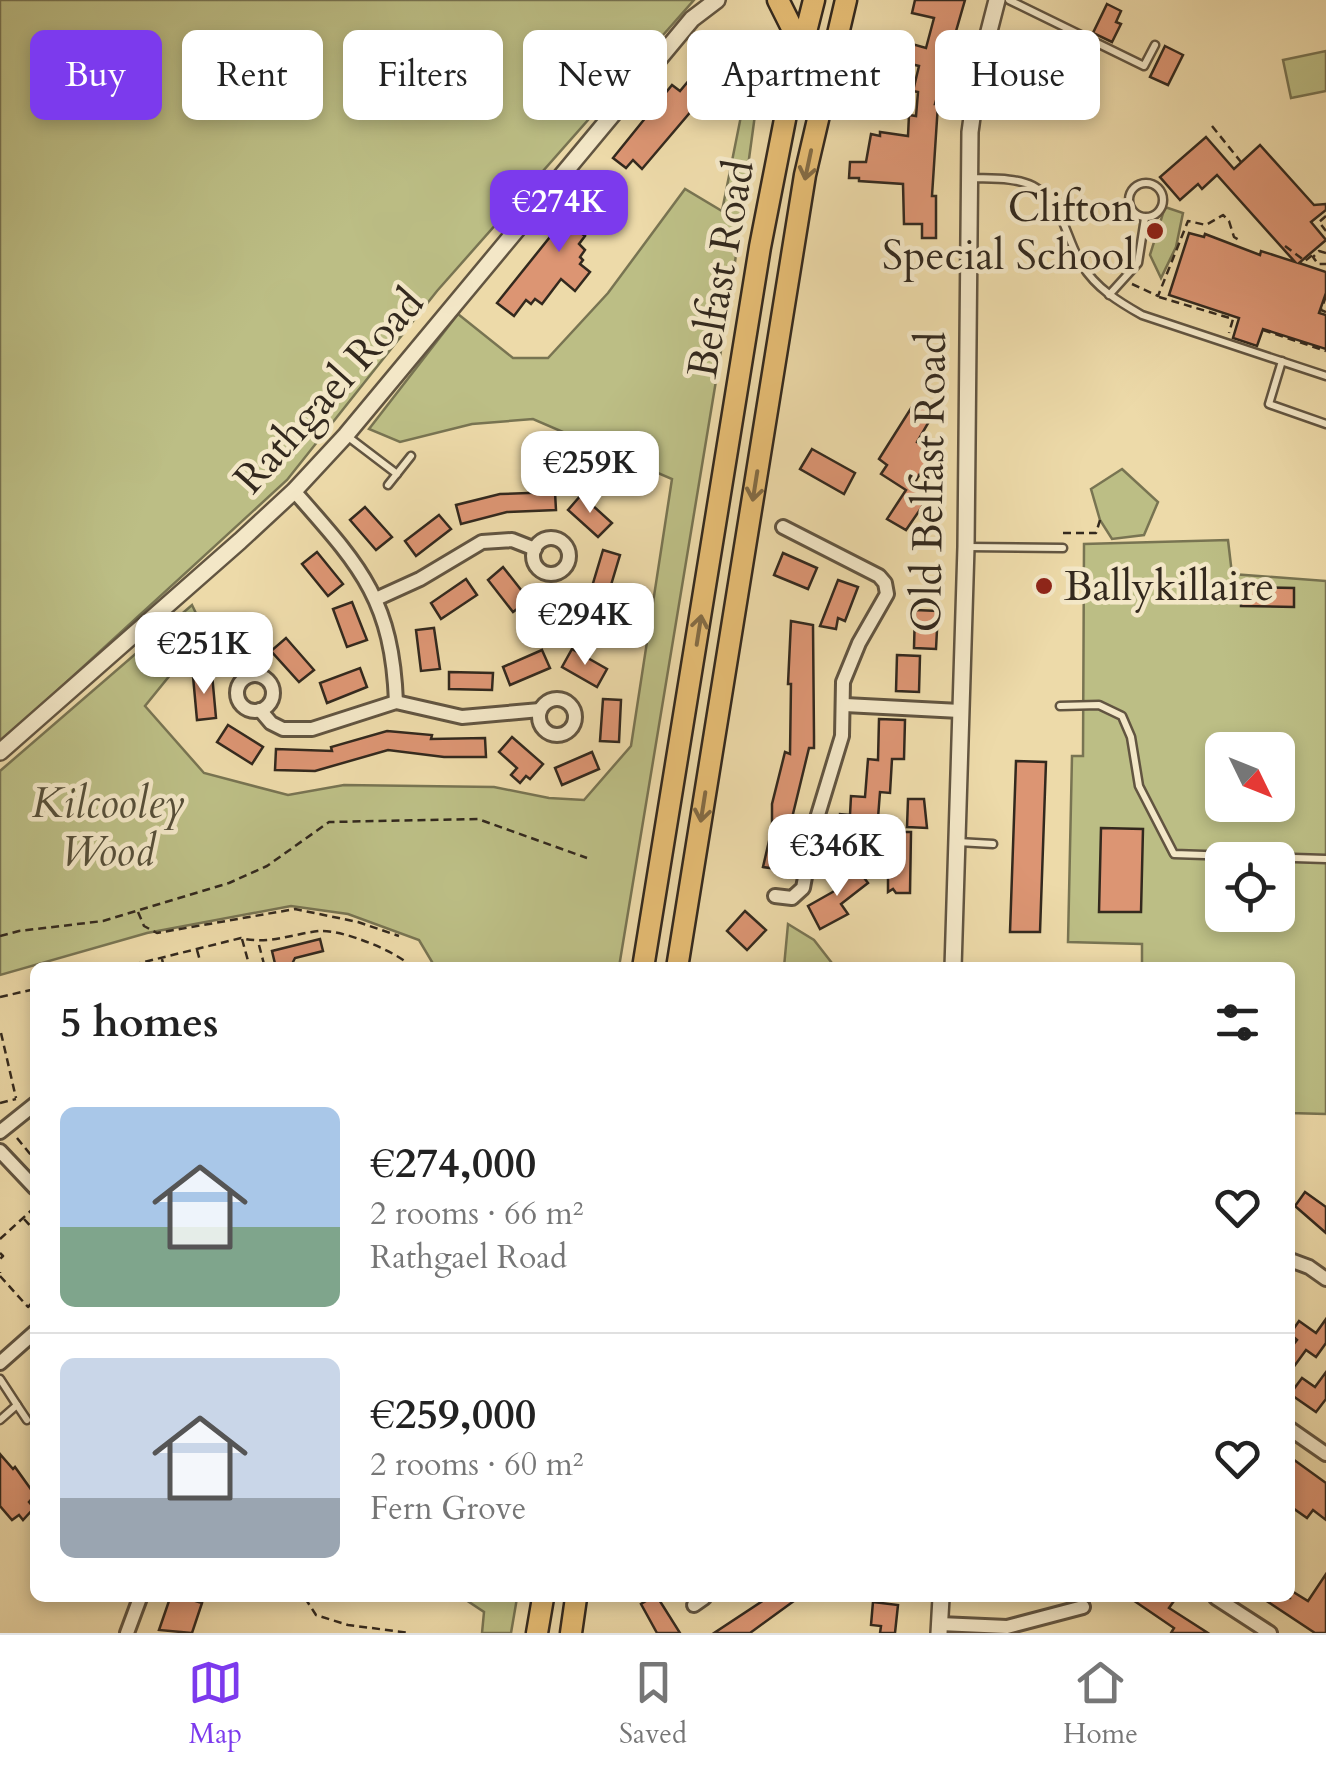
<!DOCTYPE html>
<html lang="en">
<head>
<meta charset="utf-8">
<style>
	:root { --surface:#fff; --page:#f6f6f6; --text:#222; --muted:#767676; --line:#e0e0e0; --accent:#7c3aed }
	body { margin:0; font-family:Cardo,serif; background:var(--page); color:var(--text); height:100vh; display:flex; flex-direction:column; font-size:38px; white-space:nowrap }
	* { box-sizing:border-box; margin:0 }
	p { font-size:32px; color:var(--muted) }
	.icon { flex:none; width:55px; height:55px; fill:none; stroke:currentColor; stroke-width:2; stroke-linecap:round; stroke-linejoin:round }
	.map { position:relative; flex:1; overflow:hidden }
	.panel { position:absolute; left:30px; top:962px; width:1265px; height:640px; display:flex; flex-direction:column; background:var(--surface); border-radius:15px; box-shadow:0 5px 15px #0003 }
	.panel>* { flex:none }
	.banner { position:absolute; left:30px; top:30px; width:1268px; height:90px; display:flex; gap:20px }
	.needle { width:65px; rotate:133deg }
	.tools { position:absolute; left:1205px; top:732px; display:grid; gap:20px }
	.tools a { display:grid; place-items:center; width:90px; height:90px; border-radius:15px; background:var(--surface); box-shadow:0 5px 15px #0003; font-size:50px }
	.price { position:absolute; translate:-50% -85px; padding:0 22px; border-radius:20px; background:#fff; color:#222; font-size:32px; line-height:65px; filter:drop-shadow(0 2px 5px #0008) }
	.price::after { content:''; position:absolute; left:50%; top:60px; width:30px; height:22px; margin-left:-15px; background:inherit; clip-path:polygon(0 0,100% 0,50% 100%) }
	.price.selected { background:var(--accent); color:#fff }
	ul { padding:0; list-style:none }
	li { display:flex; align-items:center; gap:30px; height:250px; padding:0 30px }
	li+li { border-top:2px solid var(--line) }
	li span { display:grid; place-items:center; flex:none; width:280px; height:200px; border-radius:15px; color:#555 }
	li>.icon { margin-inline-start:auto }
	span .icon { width:120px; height:120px; fill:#fffc; stroke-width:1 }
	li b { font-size:42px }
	h2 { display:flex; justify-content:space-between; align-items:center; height:120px; padding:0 30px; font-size:42px }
	.tag { padding:0 35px; border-radius:15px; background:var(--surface); box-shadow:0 5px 15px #0003; font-size:35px; line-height:90px }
	.tag.selected { background:var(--accent); color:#fff }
	.menu { display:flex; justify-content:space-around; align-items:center; height:140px; border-top:2px solid var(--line); background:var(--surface); font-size:28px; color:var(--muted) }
	.menu a { display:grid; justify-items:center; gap:5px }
	.menu .selected { color:var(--accent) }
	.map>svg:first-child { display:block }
	.green { fill:#bcbe85; stroke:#787452; stroke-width:2.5; fill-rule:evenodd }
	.building { fill:#dc9573; stroke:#33291e; stroke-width:2.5 }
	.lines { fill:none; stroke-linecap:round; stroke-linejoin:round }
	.service-casing { stroke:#625541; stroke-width:11 }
	.minor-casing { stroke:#625541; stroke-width:18 }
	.tertiary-casing { stroke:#625541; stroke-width:20 }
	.trunk-casing { stroke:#33291e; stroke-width:25 }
	.path { stroke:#33291e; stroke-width:2.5; stroke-dasharray:8 5; stroke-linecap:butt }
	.service { stroke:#f3e7c7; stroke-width:6 }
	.minor { stroke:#f3e7c7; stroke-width:12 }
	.tertiary { stroke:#f3e7c7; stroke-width:15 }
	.trunk { stroke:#e6bd74; stroke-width:20 }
	.oneway { stroke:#846c45 }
	.poi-dot { fill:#8f2418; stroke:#f3e7c7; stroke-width:4 }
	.labels { text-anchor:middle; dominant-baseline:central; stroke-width:9; stroke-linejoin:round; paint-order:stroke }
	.poi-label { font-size:42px; fill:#33291e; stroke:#f3e7c7; text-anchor:end }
	.street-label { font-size:42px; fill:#33291e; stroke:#f3e7c7 }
	.park-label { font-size:42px; font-style:italic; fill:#554e38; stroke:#f3e7c7 }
</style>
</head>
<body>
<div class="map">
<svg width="1326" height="1633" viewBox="0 0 1326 1633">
	<rect width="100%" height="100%" fill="#eddaa9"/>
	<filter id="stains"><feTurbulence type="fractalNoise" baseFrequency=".002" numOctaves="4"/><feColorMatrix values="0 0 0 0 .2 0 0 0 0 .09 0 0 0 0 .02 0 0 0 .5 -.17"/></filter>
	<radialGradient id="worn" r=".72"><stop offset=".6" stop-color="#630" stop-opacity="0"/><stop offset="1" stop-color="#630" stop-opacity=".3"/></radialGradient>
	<g class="green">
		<polygon points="0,0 694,0 437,291 287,480 0,743"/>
		<polygon points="1326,51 1326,91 1291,98 1283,60"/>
		<polygon points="757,100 732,284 619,967 435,967 419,940 348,914 291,906 147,933 0,975 0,771 192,605 205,632 145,706 204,773 288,795 344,785 494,787 549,798 584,800 631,746 672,479 533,419 472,424 400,442 369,429 458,314 513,358 548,358 608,293 685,189 722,211 741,116"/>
		<polygon points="1165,207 1183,213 1176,247 1161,278 1150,255"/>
		<polygon points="1122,469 1158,502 1144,535 1112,539 1100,520 1091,489"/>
		<path d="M1228,540L1232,574L1326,581V1114L1290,1113V968L1142,967V944L1068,942L1072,756H1083L1084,544ZM1222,750H1278V805H1222ZM1222,860H1278V915H1222Z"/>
		<polygon points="788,924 814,940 835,967 784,967"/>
		<polygon points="463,1598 517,1598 511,1633 482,1633 484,1612"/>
	</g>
	<g class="building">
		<polygon points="915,0 965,0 935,104 938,104 932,196 936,196 936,238 922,238 922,224 904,224 903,184 859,181 859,178 849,178 850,162 866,162 871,134 880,136 880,132 908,136 909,115 916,116 918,92 913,91 919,66 907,63 912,44 926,48 934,18 912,13"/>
		<polygon points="1107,4 1121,11 1116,22 1121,24 1112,42 1093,33"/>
		<polygon points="1165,46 1183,55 1168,85 1150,77"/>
		<polygon points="716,48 734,64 726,74 729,77 705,106 699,102 642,169 633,160 626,168 613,158 672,85 680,91"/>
		<polygon points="1206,137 1234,169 1260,145 1314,205 1326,204 1326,210 1311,222 1326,240 1299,263 1326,272 1326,293 1319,313 1326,315 1326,349 1263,329 1257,346 1233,338 1239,318 1169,295 1189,233 1204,237 1205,234 1260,255 1261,251 1295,262 1217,175 1202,189 1198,184 1180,200 1160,177"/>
		<polygon points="594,182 618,201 604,219 595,211 578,231 585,236 579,244 585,250 580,257 583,260 580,264 590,272 575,291 561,279 542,304 535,299 531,304 526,300 514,316 497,303"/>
		<polygon points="915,402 934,413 917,442 933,452 912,487 928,498 906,530 887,519 906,490 881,474 887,465 879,459"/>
		<polygon points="812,449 855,473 844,494 800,469"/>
		<polygon points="555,492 556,510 507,512 461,524 456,505 500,494"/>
		<polygon points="581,495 612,523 598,537 568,510"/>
		<polygon points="365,507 392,537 376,550 350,520"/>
		<polygon points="439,515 451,529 416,556 405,541"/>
		<polygon points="603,550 620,555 608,595 591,590"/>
		<polygon points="317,552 343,584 328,596 302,564"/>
		<polygon points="783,553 817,568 808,589 774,575"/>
		<polygon points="503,567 529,600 513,612 488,580"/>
		<polygon points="466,579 477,595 441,619 431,603"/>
		<polygon points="838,580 858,587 845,621 838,618 836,629 820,626"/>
		<polygon points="1242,587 1294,588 1294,607 1241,606"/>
		<polygon points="581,599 584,616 543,623 540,606"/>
		<polygon points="352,602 367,640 347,647 333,609"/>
		<polygon points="915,610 938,611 936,649 914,648"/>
		<polygon points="791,621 813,625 814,736 814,748 809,748 792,818 785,870 763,867 772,828 772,804 785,752 790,754 791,684 788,684"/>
		<polygon points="254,626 262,646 220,663 212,643"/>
		<polygon points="434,628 440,669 421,671 416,630"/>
		<polygon points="286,638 314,670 299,682 271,651"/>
		<polygon points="572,649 607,669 597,687 562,667"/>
		<polygon points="542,650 550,668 510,685 503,667"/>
		<polygon points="897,655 920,656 919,692 896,691"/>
		<polygon points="360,668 367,687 327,703 320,683"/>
		<polygon points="449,672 493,673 492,690 449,689"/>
		<polygon points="212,674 216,718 197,720 193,676"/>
		<polygon points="603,699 621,700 619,742 600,741"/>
		<polygon points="879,719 905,720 904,759 892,759 890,793 880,792 878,818 865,816 864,835 839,833 840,814 850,815 851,796 865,797 868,759 878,760"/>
		<polygon points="228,725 263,747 252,764 217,742"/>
		<polygon points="387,731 432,735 431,739 485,738 486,757 444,757 388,750 315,771 275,770 276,749 332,751 331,747"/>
		<polygon points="512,737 543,764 530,779 526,776 520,783 511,775 517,768 499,752"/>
		<polygon points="592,752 599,769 562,785 555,768"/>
		<polygon points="1016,761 1046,762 1040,932 1010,932"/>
		<polygon points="908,799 924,799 927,828 907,827"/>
		<polygon points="1101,828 1143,829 1141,912 1099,912"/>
		<polygon points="888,832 911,832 910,893 896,893 893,889 888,892"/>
		<polygon points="856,867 868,883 841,904 848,914 820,929 808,906 838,889 834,884"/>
		<polygon points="745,911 766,930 747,950 727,931"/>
		<polygon points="320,939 323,951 295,958 290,968 276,968 272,951"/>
		<polygon points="1305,1192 1326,1207 1326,1233 1295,1206"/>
		<polygon points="1326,1319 1326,1343 1316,1357 1306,1350 1290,1372 1290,1349 1297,1340 1290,1334 1299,1321 1316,1333"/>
		<polygon points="1326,1372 1326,1399 1316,1412 1290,1394 1302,1378 1315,1387"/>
		<polygon points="0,1454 13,1469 15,1467 35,1495 29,1502 34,1508 23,1520 19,1515 12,1520 0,1506"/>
		<polygon points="1290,1457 1326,1483 1326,1520 1313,1510 1307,1518 1290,1506"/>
		<polygon points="1326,1574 1326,1633 1315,1633 1262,1598 1290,1598 1290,1590 1308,1601"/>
		<polygon points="170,1598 193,1598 192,1600 202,1603 192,1633 159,1630"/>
		<polygon points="651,1598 658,1598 680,1633 657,1633 641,1604"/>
		<polygon points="767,1598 798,1598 750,1633 714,1633"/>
		<polygon points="1130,1598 1176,1598 1169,1608 1208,1633 1171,1633 1174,1628"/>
		<polygon points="873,1602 898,1605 895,1633 880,1633 881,1626 871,1625"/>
	</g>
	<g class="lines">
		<g class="service-casing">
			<g id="service">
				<polyline points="1009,0 1144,66 1155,45"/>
				<path d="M970,178C989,179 1015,177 1033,186C1064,202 1065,238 1082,265C1096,288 1119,302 1142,315L1326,376"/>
				<circle cx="1146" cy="200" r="17"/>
				<polyline points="1109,295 1138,263 1145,218"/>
				<polyline points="1282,361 1269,404 1326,424"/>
				<polyline points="347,436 397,474"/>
				<polyline points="388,485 411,456"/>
				<polyline points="967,547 1063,548"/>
				<polyline points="1060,706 1099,705 1122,716 1131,737 1139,786 1174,854 1326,859"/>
				<polyline points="958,842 993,844"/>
				<polyline points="0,1379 17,1405 0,1420"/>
				<polyline points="17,1405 27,1420"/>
			</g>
		</g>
		<g class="minor-casing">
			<g id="minor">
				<path d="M294,491C359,565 392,598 396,702"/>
				<circle cx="551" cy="556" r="18"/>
				<polyline points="376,599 420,579 482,542 512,540 535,549"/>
				<circle cx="255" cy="693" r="18"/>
				<circle cx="557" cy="717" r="18"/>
				<polyline points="845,705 960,711"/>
				<polyline points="260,710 271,723 283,729 312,729 396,702 462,717 540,710"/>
				<polyline points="812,847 839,851"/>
				<polyline points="775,896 792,898 803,888 814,828 842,736 843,682 859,643 887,594 885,583 879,576 783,527"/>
				<polyline points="0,1132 35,1104"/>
				<polyline points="0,1151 35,1188"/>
				<polyline points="1290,1260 1309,1267 1326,1279"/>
				<polyline points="0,1363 35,1332"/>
				<polyline points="1290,1429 1326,1454"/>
				<polyline points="1216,1598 1270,1633"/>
				<polyline points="694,1605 704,1598"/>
				<polyline points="940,1624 1007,1627 1083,1607"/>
				<polyline points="127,1633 140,1598"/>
			</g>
		</g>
		<g class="tertiary-casing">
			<g id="tertiary">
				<polyline points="0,752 240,541 294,491 346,435 692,19 717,0"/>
				<polyline points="953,968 966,547 970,132 978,74 997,0"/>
				<polyline points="939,1633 941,1598"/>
			</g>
		</g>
		<g class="trunk-casing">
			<g id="trunk">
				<polyline points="778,0 801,46"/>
				<polyline points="643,968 760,247 789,99 814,0"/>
				<polyline points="677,968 805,175 846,0"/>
				<polyline points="537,1633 543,1598"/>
				<polyline points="571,1633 576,1598"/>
			</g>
		</g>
		<g class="path">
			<polyline points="1212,126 1241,162"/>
			<polyline points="1326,216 1319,222 1326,231"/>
			<polyline points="1285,246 1305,261 1315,253"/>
			<polyline points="1326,253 1319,251 1313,257 1318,264 1326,264"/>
			<polyline points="1091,256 1112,273"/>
			<polyline points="1132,284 1158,296 1188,221 1206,225 1223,215 1229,221 1234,237 1239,240"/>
			<polyline points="1326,296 1321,310 1326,312"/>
			<polyline points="1159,297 1233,319 1229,333"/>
			<polyline points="1263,330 1326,351"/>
			<polyline points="1063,533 1096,533 1100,520"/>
			<polyline points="138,912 144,926 157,933 295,909 358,922 399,936"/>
			<polyline points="0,936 19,931 103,921 229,883 267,866 329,822 478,819 587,858"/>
			<polyline points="242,939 250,968"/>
			<polyline points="259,945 265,968"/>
			<polyline points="197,950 202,968"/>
			<polyline points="162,959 164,968"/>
			<path d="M120,968L241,938C268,945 292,934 319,931C341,929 397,951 413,968"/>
			<polyline points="0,997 35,989"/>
			<polyline points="1,1033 16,1098"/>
			<polyline points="0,1103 16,1099"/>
			<polyline points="17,1138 35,1160"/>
			<polyline points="24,1219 35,1231"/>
			<polyline points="0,1239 35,1207"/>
			<polyline points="0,1253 3,1256 0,1259"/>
			<polyline points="0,1272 0,1273"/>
			<polyline points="0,1276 28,1307 31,1304 35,1309"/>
			<polyline points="305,1598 316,1615 348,1625 410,1633"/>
		</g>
		<use href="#service" class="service"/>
		<use href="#minor" class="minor"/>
		<use href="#tertiary" class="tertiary"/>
		<use href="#trunk" class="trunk"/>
	</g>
	<defs><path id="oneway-shaft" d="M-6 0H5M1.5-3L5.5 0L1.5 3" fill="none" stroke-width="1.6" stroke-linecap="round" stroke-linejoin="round" transform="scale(2.5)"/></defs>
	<g class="oneway">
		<use href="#oneway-shaft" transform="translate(808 165) rotate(102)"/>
		<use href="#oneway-shaft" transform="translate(755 486) rotate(99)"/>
		<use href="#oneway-shaft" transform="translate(699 630) rotate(-81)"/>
		<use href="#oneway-shaft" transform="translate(703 807) rotate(99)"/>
	</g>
	<g class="poi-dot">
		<circle cx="1155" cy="231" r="10"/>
		<circle cx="1044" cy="586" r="10"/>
	</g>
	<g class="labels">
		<g class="poi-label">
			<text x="1135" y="207">Clifton<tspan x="1135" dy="48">Special School</tspan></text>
			<text x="1064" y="586" text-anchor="start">Ballykillaire</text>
		</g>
		<g class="street-label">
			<text transform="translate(721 269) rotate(-80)">Belfast Road</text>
			<text transform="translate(329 391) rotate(-48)">Rathgael Road</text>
			<text transform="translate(929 482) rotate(-89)">Old Belfast Road</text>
		</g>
		<g class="park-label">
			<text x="108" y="803">Kilcooley<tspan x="108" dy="48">Wood</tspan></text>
		</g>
	</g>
	<rect width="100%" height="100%" filter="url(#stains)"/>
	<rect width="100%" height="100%" fill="url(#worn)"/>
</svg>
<div class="tools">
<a><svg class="needle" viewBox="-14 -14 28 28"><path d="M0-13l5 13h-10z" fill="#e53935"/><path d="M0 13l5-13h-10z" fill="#767676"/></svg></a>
<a><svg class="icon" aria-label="locate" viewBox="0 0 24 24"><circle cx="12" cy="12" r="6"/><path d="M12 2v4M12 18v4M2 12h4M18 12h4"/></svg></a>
</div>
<b class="price selected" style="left:559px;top:255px">€274K</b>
<b class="price" style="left:590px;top:516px">€259K</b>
<b class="price" style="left:585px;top:668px">€294K</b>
<b class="price" style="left:204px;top:697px">€251K</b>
<b class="price" style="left:837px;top:899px">€346K</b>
<div class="banner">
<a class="tag selected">Buy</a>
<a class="tag">Rent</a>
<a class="tag">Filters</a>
<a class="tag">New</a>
<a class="tag">Apartment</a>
<a class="tag">House</a>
</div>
<section class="panel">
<h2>5 homes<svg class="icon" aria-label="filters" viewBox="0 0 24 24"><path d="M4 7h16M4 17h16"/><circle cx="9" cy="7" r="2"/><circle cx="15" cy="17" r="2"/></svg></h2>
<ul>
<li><span style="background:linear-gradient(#a9c7e8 60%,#7fa58c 0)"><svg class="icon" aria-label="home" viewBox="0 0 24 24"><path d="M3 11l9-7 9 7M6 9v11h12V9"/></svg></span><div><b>€274,000</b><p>2 rooms · 66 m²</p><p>Rathgael Road</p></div><svg class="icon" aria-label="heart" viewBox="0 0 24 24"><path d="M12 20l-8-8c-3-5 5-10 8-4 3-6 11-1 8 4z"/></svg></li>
<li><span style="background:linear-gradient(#c9d6e8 70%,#9aa5b1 0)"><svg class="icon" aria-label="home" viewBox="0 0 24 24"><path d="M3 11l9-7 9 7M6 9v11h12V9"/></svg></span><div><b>€259,000</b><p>2 rooms · 60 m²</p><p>Fern Grove</p></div><svg class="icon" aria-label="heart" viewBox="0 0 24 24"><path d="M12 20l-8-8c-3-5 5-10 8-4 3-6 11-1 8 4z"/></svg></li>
</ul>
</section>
</div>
<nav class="menu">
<a class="selected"><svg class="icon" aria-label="map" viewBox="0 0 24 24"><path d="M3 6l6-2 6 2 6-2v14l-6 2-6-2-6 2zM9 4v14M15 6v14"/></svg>Map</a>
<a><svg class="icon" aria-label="saved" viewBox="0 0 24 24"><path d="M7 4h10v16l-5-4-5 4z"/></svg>Saved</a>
<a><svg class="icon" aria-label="home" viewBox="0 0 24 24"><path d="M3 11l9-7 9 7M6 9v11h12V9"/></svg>Home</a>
</nav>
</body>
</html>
